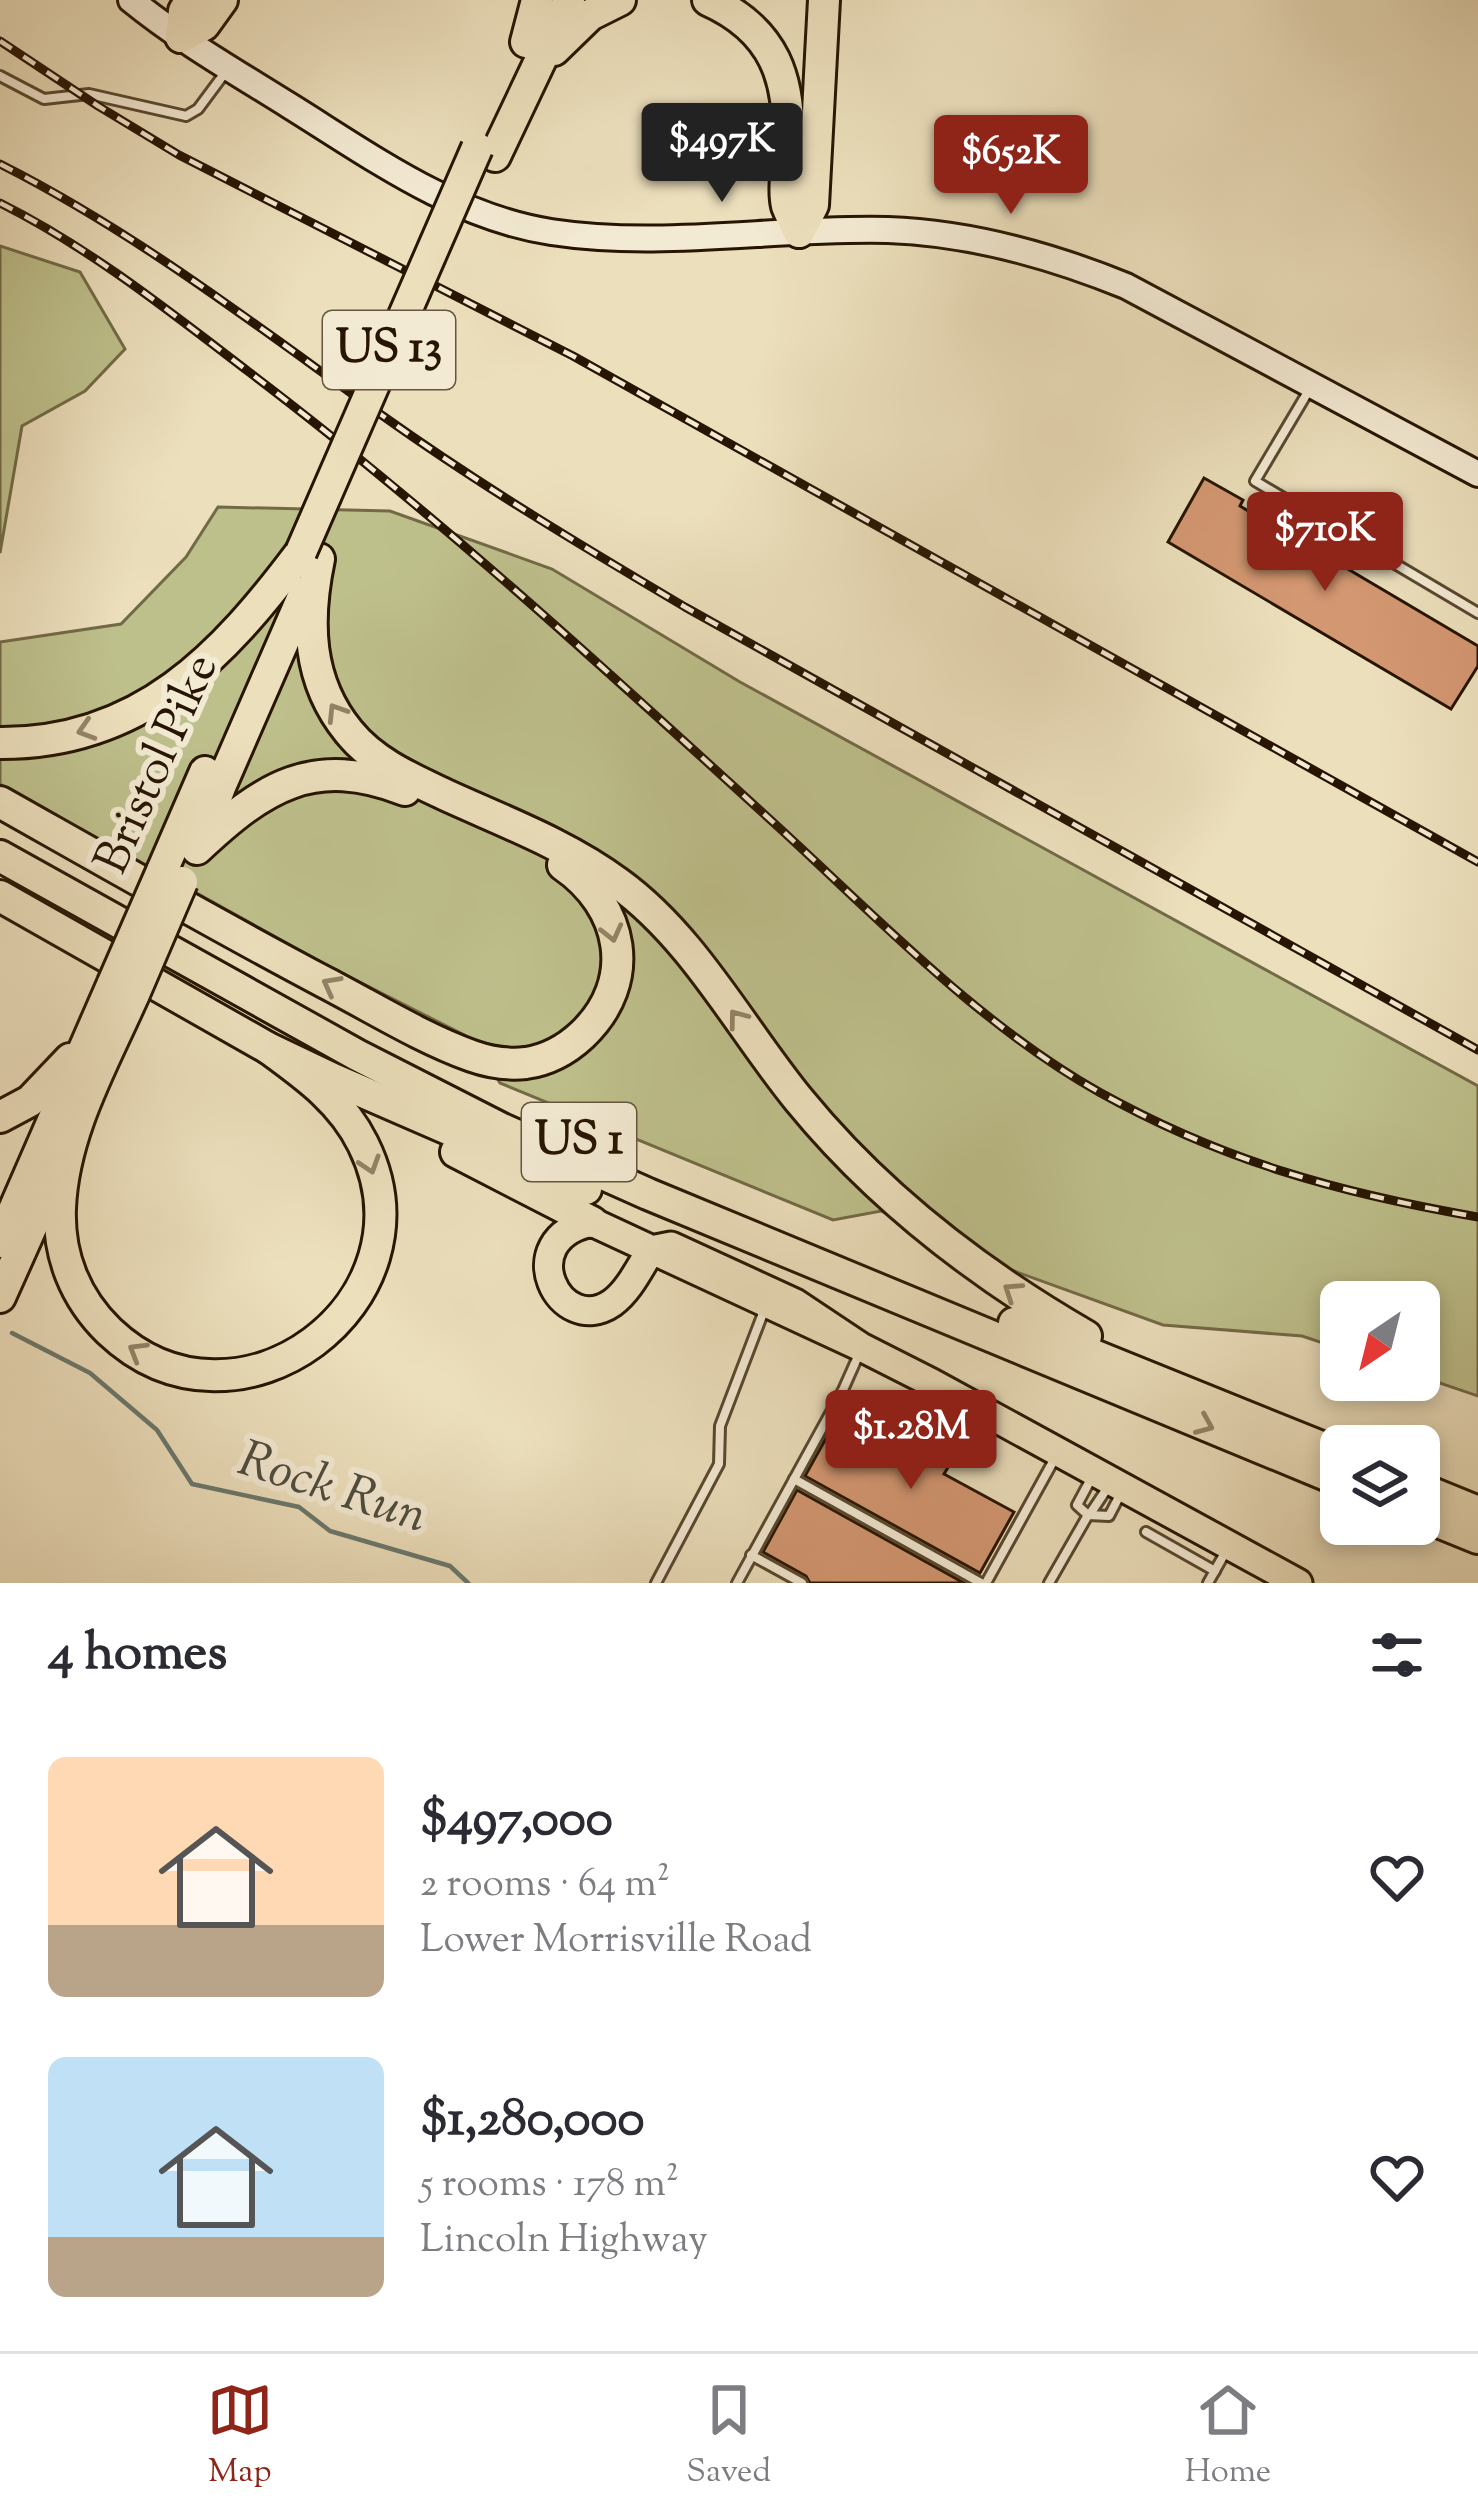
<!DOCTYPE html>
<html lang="en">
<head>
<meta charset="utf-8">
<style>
	:root { --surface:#fff; --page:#f2f2f3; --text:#2b2b33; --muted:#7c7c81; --line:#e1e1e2; --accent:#8f2418 }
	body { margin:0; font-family:"Sorts Mill Goudy",serif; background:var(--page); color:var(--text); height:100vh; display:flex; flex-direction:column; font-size:45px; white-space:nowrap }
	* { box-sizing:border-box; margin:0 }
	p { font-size:39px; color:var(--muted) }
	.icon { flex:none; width:66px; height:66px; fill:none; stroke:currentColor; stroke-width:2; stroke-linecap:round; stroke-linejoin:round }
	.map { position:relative; height:1583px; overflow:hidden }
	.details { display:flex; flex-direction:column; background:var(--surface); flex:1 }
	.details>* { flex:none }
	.needle { width:78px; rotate:215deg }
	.controls { position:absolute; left:1320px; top:1281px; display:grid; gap:24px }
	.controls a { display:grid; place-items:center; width:120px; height:120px; border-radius:18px; background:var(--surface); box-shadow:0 6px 18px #0003; font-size:60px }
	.price { position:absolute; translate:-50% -102px; padding:0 27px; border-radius:12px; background:var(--accent); color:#fff; font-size:39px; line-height:78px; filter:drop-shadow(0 3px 6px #0008) }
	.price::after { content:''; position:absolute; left:50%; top:72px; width:36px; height:27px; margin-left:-18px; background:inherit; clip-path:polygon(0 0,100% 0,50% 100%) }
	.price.current { background:#222; color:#fff }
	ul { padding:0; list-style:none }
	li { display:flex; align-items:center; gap:36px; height:300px; padding:0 48px }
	li span { display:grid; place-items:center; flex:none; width:336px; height:240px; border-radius:18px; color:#555 }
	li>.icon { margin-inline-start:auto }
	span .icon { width:144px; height:144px; fill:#fffc; stroke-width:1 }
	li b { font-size:51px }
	h2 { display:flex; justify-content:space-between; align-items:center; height:144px; padding:0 48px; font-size:51px }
	.menu { display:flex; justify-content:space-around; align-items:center; height:168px; border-top:3px solid var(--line); background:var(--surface); font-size:33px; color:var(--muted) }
	.menu a { display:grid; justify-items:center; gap:6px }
	.menu .current { color:var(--accent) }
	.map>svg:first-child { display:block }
	.green { fill:#bec08c; stroke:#726a46; stroke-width:3 }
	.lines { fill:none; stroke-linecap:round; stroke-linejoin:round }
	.stream { stroke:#6c796e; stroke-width:4.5 }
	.building { fill:#d39771; stroke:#271500; stroke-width:3 }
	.lane-casing { stroke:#58482f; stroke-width:14 }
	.secondary-casing { stroke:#271500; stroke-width:30 }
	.primary-casing { stroke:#271500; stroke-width:33 }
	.highway-casing { stroke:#271500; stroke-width:36 }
	.lane { stroke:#f3ead3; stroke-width:8 }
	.secondary { stroke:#f3ead3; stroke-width:24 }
	.primary { stroke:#ecdfbc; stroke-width:27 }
	.highway { stroke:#ecdfbc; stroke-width:30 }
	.rail-casing { stroke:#271500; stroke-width:9 }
	.rail { stroke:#f3ead3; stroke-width:4.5; stroke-dasharray:14; stroke-linecap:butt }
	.highway-bridge-casing { stroke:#271500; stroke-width:36; stroke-linecap:butt }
	.highway-bridge { stroke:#ecdfbc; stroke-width:30 }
	.oneway { stroke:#938467 }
	.labels { text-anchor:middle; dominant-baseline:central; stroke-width:12; stroke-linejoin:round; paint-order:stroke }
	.shield { fill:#f3ead3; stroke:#64553f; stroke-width:3 }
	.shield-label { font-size:45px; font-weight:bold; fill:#271500 }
	.street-label { font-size:48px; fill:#271500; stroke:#f3ead3 }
	.water-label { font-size:51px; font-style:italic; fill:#4f4f40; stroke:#f3ead3 }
</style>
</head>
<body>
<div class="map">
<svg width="1478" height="1583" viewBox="0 0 1478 1583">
	<rect width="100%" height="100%" fill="#ecdfbc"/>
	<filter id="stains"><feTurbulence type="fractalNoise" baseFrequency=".00167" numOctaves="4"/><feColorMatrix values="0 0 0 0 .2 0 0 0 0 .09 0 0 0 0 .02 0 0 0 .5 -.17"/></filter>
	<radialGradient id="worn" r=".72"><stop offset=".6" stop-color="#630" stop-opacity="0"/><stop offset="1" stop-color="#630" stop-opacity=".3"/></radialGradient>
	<g class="green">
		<polygon points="0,246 80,272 125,349 85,391 22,426 0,553"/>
		<polygon points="218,507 390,511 552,569 740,682 1478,1086 1478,1396 1419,1376 1419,1302 1341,1302 1341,1349 1302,1336 1163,1325 1014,1271 881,1211 833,1220 500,1083 474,1040 330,967 0,784 0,642 121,624 186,557"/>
	</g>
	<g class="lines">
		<polyline class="stream" points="12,1333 90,1373 157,1430 192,1484 299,1507 330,1531 450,1566 468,1583"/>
	</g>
	<g class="building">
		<polygon points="1204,478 1243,500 1240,506 1283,532 1286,525 1313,539 1309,546 1478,646 1478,666 1451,709 1168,542"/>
		<polygon points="839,1415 909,1454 919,1436 955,1456 944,1474 1014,1512 980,1573 805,1476"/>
		<polygon points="797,1490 964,1583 810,1583 806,1576 763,1552"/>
	</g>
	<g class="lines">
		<g class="lane-casing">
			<g id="lane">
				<polyline points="0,76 44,99 89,94 186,116 198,109 224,74"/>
				<polyline points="1309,390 1255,481 1478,613"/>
				<polyline points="794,1479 981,1583"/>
				<polyline points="1090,1514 1108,1487"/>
				<polyline points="1088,1515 1109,1516 1121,1493"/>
				<polyline points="1146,1532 1215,1571"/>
				<polyline points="751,1555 802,1583"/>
				<polyline points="656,1583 719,1464 720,1426 765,1308"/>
				<polyline points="737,1583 843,1390 859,1354"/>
				<polyline points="986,1583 1055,1458"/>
				<polyline points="1049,1583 1088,1515 1077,1505 1092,1477"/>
				<polyline points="1208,1583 1226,1551"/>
			</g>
		</g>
		<g class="secondary-casing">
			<path id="secondary" d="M131,0C180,40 236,72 290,106C372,157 454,217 551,232C662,249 776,227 888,230C971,233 1050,255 1126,286L1478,474"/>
		</g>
		<g class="primary-casing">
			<path id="primary" d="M861,1347L795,1303L671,1246L651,1250C640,1267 629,1291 612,1303C560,1339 510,1239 592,1222L861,1347L932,1383L1298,1583"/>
		</g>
		<g class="highway-casing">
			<g id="highway">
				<path d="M708,0C775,30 791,79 788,148C788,166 783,189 787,206C790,214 795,224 799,232"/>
				<polyline points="181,37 204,25 222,0"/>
				<polyline points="181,37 184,11 191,0"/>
				<polyline points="526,42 537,0"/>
				<polyline points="554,50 590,15 620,0"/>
				<polyline points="495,156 569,0"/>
				<polyline points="799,232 813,205 824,0"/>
				<path d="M319,559C306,621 307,681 349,732C374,763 412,779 448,796C505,822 567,845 618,883C694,938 740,1028 799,1100C879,1198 977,1273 1086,1336"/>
				<path d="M0,743C141,744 223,656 301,552"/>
				<path d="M0,802C108,863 216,925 326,983C374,1008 422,1038 472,1056C489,1062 508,1065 526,1063C547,1060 567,1049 582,1035C639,981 623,906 563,865"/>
				<polyline points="200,841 220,787 305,592"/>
				<path d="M197,849C263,787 313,754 405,790"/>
				<polyline points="0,856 357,1055 502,1129 648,1194 1341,1481"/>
				<polyline points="162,871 205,772"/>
				<polyline points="0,896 268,1048 333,1079 586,1189"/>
				<path d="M134,994C104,1062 63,1132 60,1208C58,1255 75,1298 109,1331C237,1453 441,1301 363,1144C342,1101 305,1075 268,1048"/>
				<polyline points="0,1117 30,1101 70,1059"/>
				<polyline points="456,1152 592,1222"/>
				<polyline points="0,1242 113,983"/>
				<polyline points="0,1297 55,1174"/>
				<polyline points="1014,1323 1341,1455"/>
				<polyline points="1419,1488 1478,1512"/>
				<polyline points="1419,1514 1478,1538"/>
			</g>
		</g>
		<use href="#lane" class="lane"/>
		<use href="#secondary" class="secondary"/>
		<use href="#primary" class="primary"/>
		<use href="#highway" class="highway"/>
		<g class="rail-casing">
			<g id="rail">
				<polyline points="0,41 98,106 179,155 573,356 1478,862"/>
				<path d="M0,164C137,233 258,327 383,416C480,485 582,546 685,607L1478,1050"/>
				<path d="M0,203C90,248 169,311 249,372C434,512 604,668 775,824C878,918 977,1023 1099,1092C1223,1161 1339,1193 1478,1217"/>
			</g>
		</g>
		<use href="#rail" class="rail"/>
		<g class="highway-bridge-casing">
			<g id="highway-bridge">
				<polyline points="301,552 477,148"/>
				<polyline points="113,983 162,871"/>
				<polyline points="134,994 182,882"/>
			</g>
		</g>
		<use href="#highway-bridge" class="highway-bridge"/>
	</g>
	<defs><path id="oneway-chevron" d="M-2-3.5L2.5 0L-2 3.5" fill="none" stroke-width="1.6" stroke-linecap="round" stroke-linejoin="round" transform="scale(3)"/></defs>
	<g class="oneway">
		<use href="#oneway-chevron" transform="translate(336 712) rotate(-122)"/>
		<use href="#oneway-chevron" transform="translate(86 730) rotate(163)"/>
		<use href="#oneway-chevron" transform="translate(612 933) rotate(76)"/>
		<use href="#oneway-chevron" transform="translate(331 985) rotate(-152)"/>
		<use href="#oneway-chevron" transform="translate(737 1018) rotate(-127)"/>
		<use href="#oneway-chevron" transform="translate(370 1165) rotate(72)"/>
		<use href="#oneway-chevron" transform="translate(1012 1291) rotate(-146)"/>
		<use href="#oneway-chevron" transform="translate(137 1351) rotate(-149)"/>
		<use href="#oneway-chevron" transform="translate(1205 1425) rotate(23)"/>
	</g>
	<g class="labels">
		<g class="shield">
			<rect x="323" y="311" width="132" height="78" rx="9"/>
			<rect x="522" y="1103" width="114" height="78" rx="9"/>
		</g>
		<g class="shield-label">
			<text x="389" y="350">US 13</text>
			<text x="579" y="1142">US 1</text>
		</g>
		<g class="street-label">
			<text transform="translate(159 765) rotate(-66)">Bristol Pike</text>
		</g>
		<g class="water-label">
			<text transform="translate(332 1490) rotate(18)">Rock Run</text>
		</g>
	</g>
	<rect width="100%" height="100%" filter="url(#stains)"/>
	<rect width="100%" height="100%" fill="url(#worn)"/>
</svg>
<div class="controls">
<a><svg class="needle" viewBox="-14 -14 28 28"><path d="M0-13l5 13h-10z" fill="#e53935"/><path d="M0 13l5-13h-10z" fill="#7c7c81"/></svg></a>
<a><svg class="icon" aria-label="layers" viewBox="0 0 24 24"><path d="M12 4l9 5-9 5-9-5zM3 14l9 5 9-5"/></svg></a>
</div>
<b class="price current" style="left:722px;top:205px">$497K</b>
<b class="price" style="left:1011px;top:217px">$652K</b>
<b class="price" style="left:1325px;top:594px">$710K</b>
<b class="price" style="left:911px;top:1492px">$1.28M</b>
</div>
<section class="details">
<h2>4 homes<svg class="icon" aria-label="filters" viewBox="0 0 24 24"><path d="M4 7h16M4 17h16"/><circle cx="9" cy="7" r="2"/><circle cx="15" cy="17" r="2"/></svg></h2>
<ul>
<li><span style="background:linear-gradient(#ffd9b3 70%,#b9a48a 0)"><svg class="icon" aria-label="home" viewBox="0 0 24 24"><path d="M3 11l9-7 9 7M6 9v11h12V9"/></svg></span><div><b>$497,000</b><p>2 rooms · 64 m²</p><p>Lower Morrisville Road</p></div><svg class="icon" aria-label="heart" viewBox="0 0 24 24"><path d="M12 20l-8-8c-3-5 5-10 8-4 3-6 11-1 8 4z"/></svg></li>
<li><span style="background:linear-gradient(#bfe0f5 75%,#b9a48a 0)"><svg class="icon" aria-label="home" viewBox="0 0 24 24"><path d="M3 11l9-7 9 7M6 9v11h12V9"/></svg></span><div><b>$1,280,000</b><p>5 rooms · 178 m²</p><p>Lincoln Highway</p></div><svg class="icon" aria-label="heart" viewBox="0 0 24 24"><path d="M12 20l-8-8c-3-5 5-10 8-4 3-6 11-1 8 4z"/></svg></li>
</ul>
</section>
<nav class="menu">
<a class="current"><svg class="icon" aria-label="map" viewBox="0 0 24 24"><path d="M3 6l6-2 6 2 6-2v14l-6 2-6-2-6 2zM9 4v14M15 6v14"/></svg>Map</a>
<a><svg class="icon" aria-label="saved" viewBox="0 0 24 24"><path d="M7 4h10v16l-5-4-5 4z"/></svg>Saved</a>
<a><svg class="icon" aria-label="home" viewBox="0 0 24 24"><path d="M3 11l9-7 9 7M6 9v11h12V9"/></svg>Home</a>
</nav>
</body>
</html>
